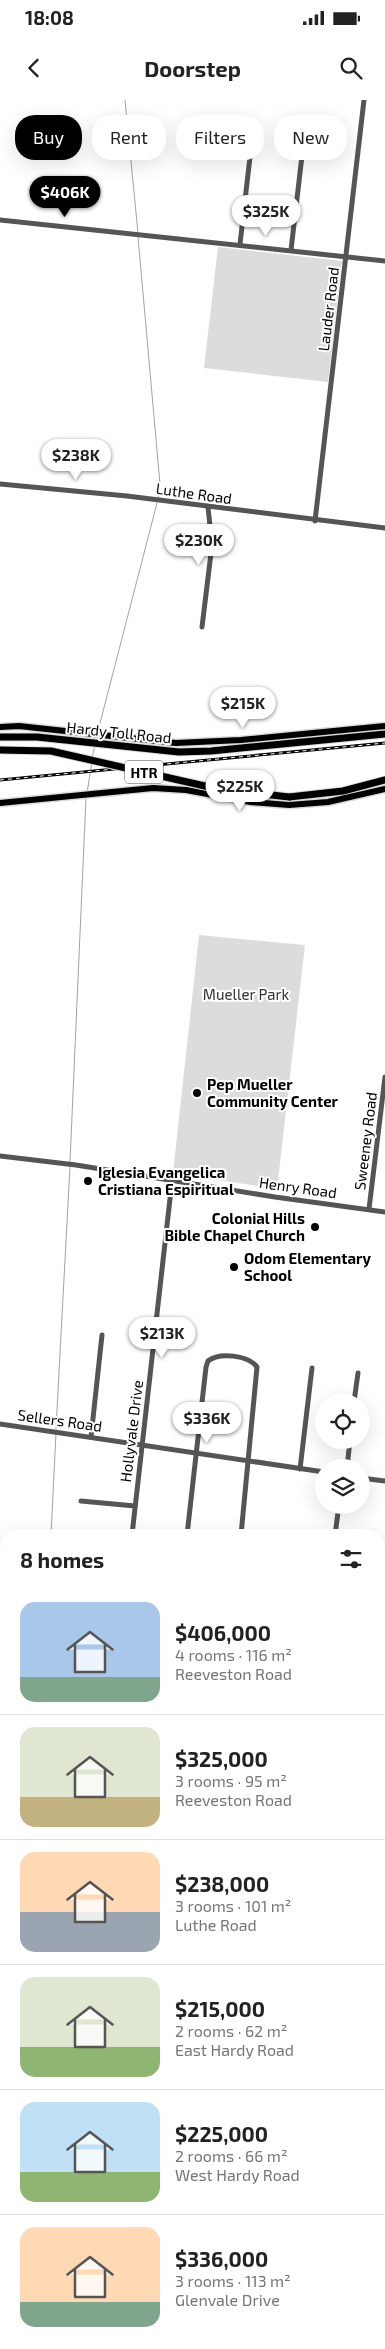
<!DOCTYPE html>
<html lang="en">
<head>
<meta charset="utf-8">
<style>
	:root { --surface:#fff; --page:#f6f6f6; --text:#222; --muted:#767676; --line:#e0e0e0; --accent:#000 }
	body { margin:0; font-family:"Exo 2",sans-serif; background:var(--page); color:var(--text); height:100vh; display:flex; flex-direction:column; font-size:19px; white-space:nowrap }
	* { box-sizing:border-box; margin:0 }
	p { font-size:16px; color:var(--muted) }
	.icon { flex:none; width:28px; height:28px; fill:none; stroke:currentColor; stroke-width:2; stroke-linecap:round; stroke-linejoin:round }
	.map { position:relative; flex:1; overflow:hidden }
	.drawer { position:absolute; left:0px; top:1429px; width:385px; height:821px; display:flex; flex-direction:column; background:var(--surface); border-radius:20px 20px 0 0; box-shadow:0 5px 20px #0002 }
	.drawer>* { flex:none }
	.hud { position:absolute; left:15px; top:15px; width:355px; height:45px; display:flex; gap:10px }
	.controls { position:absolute; left:315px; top:1294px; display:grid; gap:10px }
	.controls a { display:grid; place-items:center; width:55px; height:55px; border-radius:50%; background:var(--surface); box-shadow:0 5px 20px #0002; font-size:25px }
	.price { position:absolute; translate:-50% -42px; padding:0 11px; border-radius:18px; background:#fff; color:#222; font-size:16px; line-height:32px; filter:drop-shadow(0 1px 2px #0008) }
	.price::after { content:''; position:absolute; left:50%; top:30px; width:15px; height:11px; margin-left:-8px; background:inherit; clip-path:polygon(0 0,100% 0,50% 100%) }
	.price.on { background:var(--accent); color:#fff }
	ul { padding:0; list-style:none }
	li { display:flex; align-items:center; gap:15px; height:125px; padding:0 20px }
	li+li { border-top:1px solid var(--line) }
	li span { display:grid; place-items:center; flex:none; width:140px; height:100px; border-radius:15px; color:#555 }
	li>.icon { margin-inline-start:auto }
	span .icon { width:60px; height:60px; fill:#fffc; stroke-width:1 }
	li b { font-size:21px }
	h2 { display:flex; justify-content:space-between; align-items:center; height:60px; padding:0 20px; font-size:21px }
	.tag { padding:0 18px; border-radius:20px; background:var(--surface); box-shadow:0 5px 20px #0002; font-size:18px; line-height:45px }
	.tag.on { background:var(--accent); color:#fff }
	.status { display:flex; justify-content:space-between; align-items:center; height:35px; padding:0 25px; background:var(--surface); direction:ltr }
	.status svg { height:14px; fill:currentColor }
	header { display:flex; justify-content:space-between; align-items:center; height:65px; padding:0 20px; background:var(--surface); font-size:22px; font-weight:700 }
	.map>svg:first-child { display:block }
	.green { fill:#dcdcdc }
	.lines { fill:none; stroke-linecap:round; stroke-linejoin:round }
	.stream { stroke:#a3a3a3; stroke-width:1 }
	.major-casing { stroke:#dbdbdb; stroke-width:9 }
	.highway-casing { stroke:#dbdbdb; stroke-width:9 }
	.minor { stroke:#555; stroke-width:5 }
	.major { stroke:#000; stroke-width:6 }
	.highway { stroke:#000; stroke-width:7 }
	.rail-casing { stroke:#000; stroke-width:3 }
	.rail { stroke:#fff; stroke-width:1; stroke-dasharray:4; stroke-linecap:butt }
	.highway-bridge-casing { stroke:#dbdbdb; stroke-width:9; stroke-linecap:butt }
	.highway-bridge { stroke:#000; stroke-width:7 }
	.poi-dot { fill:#000; stroke:#fff; stroke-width:2 }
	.labels { text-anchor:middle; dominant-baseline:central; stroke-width:4; stroke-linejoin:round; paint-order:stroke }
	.shield { fill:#fff; stroke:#4c4c4c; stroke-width:1 }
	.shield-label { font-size:14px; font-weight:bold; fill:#000 }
	.street-label { font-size:15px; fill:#000; stroke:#fff }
	.park-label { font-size:15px; fill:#333; stroke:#fff }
	.poi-label { font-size:15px; font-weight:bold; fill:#000; stroke:#fff; text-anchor:start }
</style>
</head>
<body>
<div class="status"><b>18:08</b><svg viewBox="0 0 49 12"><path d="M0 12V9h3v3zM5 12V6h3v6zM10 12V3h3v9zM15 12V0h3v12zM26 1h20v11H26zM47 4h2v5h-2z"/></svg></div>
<header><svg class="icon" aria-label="back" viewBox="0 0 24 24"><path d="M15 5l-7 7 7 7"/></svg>Doorstep<svg class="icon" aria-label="search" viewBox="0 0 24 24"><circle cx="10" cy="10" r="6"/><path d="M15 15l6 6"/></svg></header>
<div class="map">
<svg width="385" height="2249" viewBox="0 0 385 2249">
	<rect width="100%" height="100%" fill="#fff"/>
	<g class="green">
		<polygon points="218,147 342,161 328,282 204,268"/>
		<polygon points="199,835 305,845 277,1089 173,1073"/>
	</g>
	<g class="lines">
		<g class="stream">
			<polyline points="125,0 138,133"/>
			<polyline points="138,137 160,384 158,399"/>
			<polyline points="98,631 157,403"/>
			<polyline points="92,658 95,645"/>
			<polyline points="87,693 92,662"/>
			<polyline points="70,1062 86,697"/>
			<polyline points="56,1329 70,1066"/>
			<polyline points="51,1435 56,1333"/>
			<polyline points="0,2090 6,2030"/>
		</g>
		<g class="major-casing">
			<g id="major">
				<polyline points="0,627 19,626 176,643 241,640 385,626"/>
				<polyline points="0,703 153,688 186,690 251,702 289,705 328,702 385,689"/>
			</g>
		</g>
		<g class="highway-casing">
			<g id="highway">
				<polyline points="0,637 37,637 179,652 211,651 385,634"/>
				<polyline points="289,697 343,691 385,680"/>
			</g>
		</g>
		<g class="minor">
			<polyline points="0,120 385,161"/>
			<polyline points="240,144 254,22"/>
			<polyline points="291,150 305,30"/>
			<polyline points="0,384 127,396 385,428"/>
			<polyline points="315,421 364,0"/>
			<polyline points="202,527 212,445 208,407"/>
			<polyline points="0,1056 76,1065 275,1097 385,1112"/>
			<polyline points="369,1109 385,977"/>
			<polyline points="354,1302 358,1273"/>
			<polyline points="0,1324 324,1372"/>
			<polyline points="91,1337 102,1235"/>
			<polyline points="347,1368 350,1340"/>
			<polyline points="300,1369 312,1268"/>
			<polyline points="361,1378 385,1381"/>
			<polyline points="81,1401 135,1406"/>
			<polyline points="132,1435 172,1081"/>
			<path d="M187,1435L206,1267L208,1261C219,1252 248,1255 257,1267L241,1435"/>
			<polyline points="335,1435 339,1405"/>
			<polyline points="0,1588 6,1590"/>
			<polyline points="379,1650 385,1651"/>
			<polyline points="0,2214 6,2215"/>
			<polyline points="39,2249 40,2244"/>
			<polyline points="196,2249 196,2244"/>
		</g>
		<use href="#major" class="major"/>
		<use href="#highway" class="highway"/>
		<g class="rail-casing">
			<polyline id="rail" points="0,680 385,643"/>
		</g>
		<use href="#rail" class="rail"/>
		<g class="highway-bridge-casing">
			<polyline id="highway-bridge" points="0,650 51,651 218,689 289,697"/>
		</g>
		<use href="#highway-bridge" class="highway-bridge"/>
	</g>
	<g class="poi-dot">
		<circle cx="197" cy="993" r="5"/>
		<circle cx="88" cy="1081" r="5"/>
		<circle cx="315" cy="1127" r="5"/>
		<circle cx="234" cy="1167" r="5"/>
	</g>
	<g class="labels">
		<rect class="shield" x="125" y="660.5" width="38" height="23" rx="4"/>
		<g class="shield-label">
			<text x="144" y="672">HTR</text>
		</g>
		<g class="street-label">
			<text transform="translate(328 209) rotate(-83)">Lauder Road</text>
			<text transform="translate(194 393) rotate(8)">Luthe Road</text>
			<text transform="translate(119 632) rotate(6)">Hardy Toll Road</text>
			<text transform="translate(365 1041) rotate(-83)">Sweeney Road</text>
			<text transform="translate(298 1087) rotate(8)">Henry Road</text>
			<text transform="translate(60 1320) rotate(8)">Sellers Road</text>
			<text transform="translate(131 1331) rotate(-83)">Hollyvale Drive</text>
		</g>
		<g class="park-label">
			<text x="246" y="894">Mueller Park</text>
		</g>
		<g class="poi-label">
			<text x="207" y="984">Pep Mueller<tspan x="207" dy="17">Community Center</tspan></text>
			<text x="98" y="1072">Iglesia Evangelica<tspan x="98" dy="17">Cristiana Espiritual</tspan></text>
			<text x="305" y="1118" text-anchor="end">Colonial Hills<tspan x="305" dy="17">Bible Chapel Church</tspan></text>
			<text x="244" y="1158">Odom Elementary<tspan x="244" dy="17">School</tspan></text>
		</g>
	</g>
</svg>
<div class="controls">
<a><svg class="icon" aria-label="locate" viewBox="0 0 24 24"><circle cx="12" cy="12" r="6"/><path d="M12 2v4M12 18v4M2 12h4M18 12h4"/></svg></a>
<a><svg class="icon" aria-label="layers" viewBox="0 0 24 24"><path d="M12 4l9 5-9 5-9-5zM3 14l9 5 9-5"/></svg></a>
</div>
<b class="price on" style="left:65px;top:118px">$406K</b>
<b class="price" style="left:266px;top:137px">$325K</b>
<b class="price" style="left:76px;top:381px">$238K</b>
<b class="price" style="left:199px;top:466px">$230K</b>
<b class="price" style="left:243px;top:629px">$215K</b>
<b class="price" style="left:240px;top:712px">$225K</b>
<b class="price" style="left:162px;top:1259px">$213K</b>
<b class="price" style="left:207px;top:1344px">$336K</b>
<div class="hud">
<a class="tag on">Buy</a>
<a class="tag">Rent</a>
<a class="tag">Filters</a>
<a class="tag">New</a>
</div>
<section class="drawer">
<h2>8 homes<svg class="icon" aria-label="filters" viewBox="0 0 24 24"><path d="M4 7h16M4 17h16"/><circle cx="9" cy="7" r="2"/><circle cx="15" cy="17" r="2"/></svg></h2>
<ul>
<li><span style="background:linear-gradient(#a9c7e8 75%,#7fa58c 0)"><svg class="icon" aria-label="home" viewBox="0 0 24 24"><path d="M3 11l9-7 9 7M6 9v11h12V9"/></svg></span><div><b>$406,000</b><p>4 rooms · 116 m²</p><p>Reeveston Road</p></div></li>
<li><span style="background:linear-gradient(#dfe7d0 70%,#c2b280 0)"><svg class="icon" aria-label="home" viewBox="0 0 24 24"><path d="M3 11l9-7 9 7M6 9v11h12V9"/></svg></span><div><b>$325,000</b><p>3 rooms · 95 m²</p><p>Reeveston Road</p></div></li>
<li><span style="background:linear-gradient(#ffd9b3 60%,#9aa5b1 0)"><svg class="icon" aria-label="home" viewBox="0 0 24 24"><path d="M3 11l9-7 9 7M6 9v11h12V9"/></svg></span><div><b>$238,000</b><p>3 rooms · 101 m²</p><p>Luthe Road</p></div></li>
<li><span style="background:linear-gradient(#dfe7d0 70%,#8fb573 0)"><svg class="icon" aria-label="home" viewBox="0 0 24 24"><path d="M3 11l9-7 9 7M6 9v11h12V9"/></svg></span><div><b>$215,000</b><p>2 rooms · 62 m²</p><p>East Hardy Road</p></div></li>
<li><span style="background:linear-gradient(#bfe0f5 70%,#8fb573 0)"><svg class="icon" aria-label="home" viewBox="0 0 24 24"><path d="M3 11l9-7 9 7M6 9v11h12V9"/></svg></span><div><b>$225,000</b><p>2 rooms · 66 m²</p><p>West Hardy Road</p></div></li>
<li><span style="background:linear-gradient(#ffd9b3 75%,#7fa58c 0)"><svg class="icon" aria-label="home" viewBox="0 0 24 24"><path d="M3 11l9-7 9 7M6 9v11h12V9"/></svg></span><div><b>$336,000</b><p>3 rooms · 113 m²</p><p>Glenvale Drive</p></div></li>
</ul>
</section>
</div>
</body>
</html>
